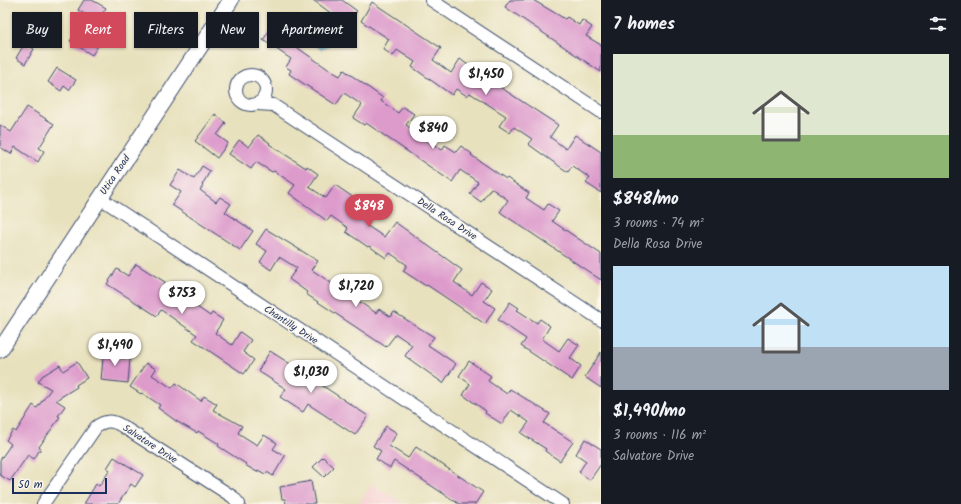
<!DOCTYPE html>
<html lang="en">
<head>
<meta charset="utf-8">
<style>
	:root { --surface:#171b24; --page:#20242c; --text:#f1f3f6; --muted:#9ea1a6; --accent:#d1495b }
	body { margin:0; font-family:Kalam,sans-serif; background:var(--page); color:var(--text); height:100vh; display:flex; flex-direction:column; font-size:15px; white-space:nowrap }
	* { box-sizing:border-box; margin:0 }
	p { font-size:13px; color:var(--muted) }
	.icon { flex:none; width:22px; height:22px; fill:none; stroke:currentColor; stroke-width:2; stroke-linecap:round; stroke-linejoin:round }
	.map { position:relative; flex:1; overflow:hidden }
	.panel { display:flex; flex-direction:column; background:var(--surface); width:360px }
	.panel>* { flex:none }
	.top-card { position:absolute; left:12px; top:12px; width:380px; height:36px; display:flex; gap:8px }
	.scale { position:absolute; left:12px; bottom:10px; width:95px; box-sizing:border-box; padding-left:4px; border:2px solid #1b2f5e; border-top:0; font-size:11px; line-height:14px; white-space:nowrap; color:#1b2f5e; -webkit-text-stroke:3px #fbf7ec; paint-order:stroke }
	.price { position:absolute; translate:-50% -34px; padding:0 9px; border-radius:14px; background:#fff; color:#222; font-size:13px; line-height:26px; filter:drop-shadow(0 1px 2px #0008) }
	.price::after { content:''; position:absolute; left:50%; top:24px; width:12px; height:9px; margin-left:-6px; background:inherit; clip-path:polygon(0 0,100% 0,50% 100%) }
	.price.selected { background:var(--accent); color:#fff }
	ul { padding:0; list-style:none }
	li { display:grid; align-content:center; gap:8px; height:212px; padding:0 12px }
	li span { display:grid; place-items:center; height:124px; border-radius:0px; color:#555 }
	li>.icon { margin-inline-start:auto }
	span .icon { width:72px; height:72px; fill:#fffc; stroke-width:1 }
	li b { font-size:17px }
	h2 { display:flex; justify-content:space-between; align-items:center; height:48px; padding:0 12px; font-size:17px }
	.chip { padding:0 14px; border-radius:0px; background:var(--surface); box-shadow:0 1px 3px #0004; font-size:14px; line-height:36px }
	.chip.selected { background:var(--accent); color:#fff }
	main { display:flex; flex:1; min-height:0 }
	.map>svg:first-child { display:block }
	.built { fill:#f7cfd2 }
	.water { fill:#5bbdd9; stroke:#3b769c }
	.building { fill:#dd9bcc }
	.lines { fill:none; stroke-linecap:round; stroke-linejoin:round }
	.minor-casing { stroke:#3a4a6c; stroke-width:14 }
	.tertiary-casing { stroke:#3a4a6c; stroke-width:17 }
	.minor { stroke:#fff; stroke-width:12 }
	.tertiary { stroke:#fff; stroke-width:15 }
	.labels { text-anchor:middle; dominant-baseline:central; stroke-width:3; stroke-linejoin:round; paint-order:stroke }
	.street-label { font-size:10px; fill:#1b2f5e; stroke:#fbf7ec }
</style>
</head>
<body>
<main>
<div class="map">
<svg width="601" height="504" viewBox="0 0 601 504">
	<rect width="100%" height="100%" fill="#fbf7ec"/>
	<filter id="ink" filterUnits="userSpaceOnUse"><feTurbulence type="fractalNoise" baseFrequency=".025" numOctaves="2"/><feDisplacementMap in="SourceGraphic" scale="8" xChannelSelector="R" yChannelSelector="G"/><feConvolveMatrix kernelMatrix="1 2 1 2 8 2 1 2 1" color-interpolation-filters="sRGB"/></filter>
	<filter id="wash" filterUnits="userSpaceOnUse"><feTurbulence type="fractalNoise" baseFrequency=".012" numOctaves="4" result="noise"/><feDisplacementMap in="SourceGraphic" scale="16" xChannelSelector="R" yChannelSelector="G"/><feGaussianBlur stdDeviation="0.9" result="paint"/><feColorMatrix in="noise" values="0 0 0 0 0 0 0 0 0 0 0 0 0 0 0 0 0 1.4 0 .05"/><feComposite in="paint" operator="in"/></filter>
	<g filter="url(#wash)">
		<rect width="100%" height="100%" fill="#e8e1bd"/>
		<polygon class="built" points="372,484 404,504 359,504"/>
		<polygon class="water" points="312,29 331,42 328,47 321,49 306,38"/>
		<g id="blocks">
			<g class="building">
				<polygon points="84,0 92,0 106,8 94,27 123,33 103,38 92,55 70,41 76,32 79,34 89,17 78,10"/>
				<polygon points="313,0 342,0 357,11 347,25"/>
				<polygon points="510,0 533,0 565,19 567,17 579,25 582,20 592,27 586,36 601,45 601,72 505,7"/>
				<polygon points="372,2 441,48 433,60 451,73 460,59 477,72 558,125 550,137 566,149 575,135 601,152 601,193 586,183 590,178 572,166 568,172 556,164 528,144 532,139 514,127 510,133 499,126 506,116 470,93 467,96 456,89 452,95 412,67 415,62 397,50 393,56 383,49 389,39 361,21"/>
				<polygon points="276,21 297,36 292,44 328,69 340,76 344,70 383,98 381,101 398,113 403,107 414,114 406,125 442,150 445,145 456,152 461,146 472,154 471,155 506,179 507,178 529,193 526,198 544,210 548,204 559,211 552,221 601,254 601,280 500,212 508,200 491,188 481,202 470,194 478,182 460,170 452,182 366,123 364,125 353,118 362,105 344,93 336,105 289,74 291,70 286,67 291,59 263,40"/>
				<polygon points="25,43 34,49 25,64 16,58"/>
				<polygon points="57,68 76,80 69,90 64,86 61,91 48,82"/>
				<polygon points="27,107 54,124 39,148 44,151 38,162 15,147 11,154 0,147 0,125 11,132"/>
				<polygon points="215,114 226,123 217,135 228,143 217,158 195,141"/>
				<polygon points="258,135 270,143 269,144 306,168 307,166 318,174 309,187 326,198 335,185 375,212 366,225 384,237 395,222 462,270 454,282 472,295 481,282 492,289 484,301 495,308 485,324 427,285 426,286 403,271 407,265 390,253 386,258 369,246 368,247 346,232 348,228 331,216 327,221 289,193 295,185 274,171 272,172 256,162 251,169 229,154 239,140 249,147"/>
				<polygon points="202,166 210,171 202,185 203,186 200,190 216,202 220,197 231,204 225,212 253,231 240,250 172,205 181,192 170,185 180,170 194,179"/>
				<polygon points="266,229 318,261 312,270 376,313 379,309 391,317 394,312 434,337 428,345 456,364 443,383 405,356 412,345 396,334 386,347 306,294 307,292 289,279 297,268 279,257 271,270 260,262 267,251 256,244"/>
				<polygon points="136,264 165,282 162,287 179,299 182,294 192,300 190,302 210,316 212,313 223,320 215,333 232,345 240,332 251,340 243,352 254,360 244,374 193,340 197,335 161,310 157,316 107,284 117,269 128,276"/>
				<polygon points="510,302 519,308 517,310 537,323 540,319 550,326 542,339 559,351 568,338 579,345 570,358 581,366 572,380 521,346 526,339 498,320"/>
				<polygon points="104,347 114,348 113,357 130,359 128,383 101,380"/>
				<polygon points="270,351 317,381 317,382 368,416 355,435 308,404 303,412 280,397 286,389 258,371"/>
				<polygon points="601,352 601,388 585,377"/>
				<polygon points="469,361 491,376 488,381 507,394 510,389 550,414 544,423 573,442 560,461 545,451 546,449 521,433 529,422 511,410 502,424 485,413 486,411 463,395 470,384 459,376"/>
				<polygon points="77,362 87,378 76,385 77,387 56,400 65,406 58,416 60,417 39,447 41,448 34,459 28,455 10,481 0,475 0,460 11,444 6,440 13,430 16,432 33,405 37,408 51,389 38,382 42,376 60,365 63,371"/>
				<polygon points="146,363 156,369 152,375 172,388 176,383 201,401 204,396 217,404 213,410 242,426 238,433 257,445 264,435 277,443 273,449 285,456 273,476 267,472 265,474 258,470 257,472 245,465 246,464 218,446 219,444 198,431 197,433 176,421 158,408 160,405 142,393 141,394 130,387"/>
				<polygon points="386,426 397,433 389,446 408,458 416,447 483,492 475,504 459,504 394,461 390,468 376,459 381,451 373,446"/>
				<polygon points="585,439 601,449 601,464 590,480 579,472 586,461 576,454"/>
				<polygon points="114,457 143,475 135,487 131,484 118,504 84,504 96,484 99,486 110,470 107,468"/>
				<polygon points="323,457 334,467 324,477 313,467"/>
				<polygon points="311,481 315,504 286,504 285,499 282,499 280,487"/>
			</g>
		</g>
	</g>
	<g filter="url(#ink)">
		<use href="#blocks" fill-opacity="0" stroke="#3a4a6c" stroke-width="1"/>
		<g class="lines">
			<g class="minor-casing">
				<g id="minor">
					<polyline points="431,0 601,112"/>
					<circle cx="251" cy="90" r="15"/>
					<polyline points="257,104 273,105 601,320"/>
					<polyline points="100,198 563,504"/>
					<path d="M43,504L96,427C105,420 112,420 122,426L233,497L239,504"/>
				</g>
			</g>
			<g class="tertiary-casing">
				<polyline id="tertiary" points="0,350 231,0"/>
			</g>
			<use href="#minor" class="minor"/>
			<use href="#tertiary" class="tertiary"/>
		</g>
	</g>
	<g class="labels">
		<g class="street-label">
			<text transform="translate(115 175) rotate(-56)">Utica Road</text>
			<text transform="translate(447 219) rotate(33)">Della Rosa Drive</text>
			<text transform="translate(291 325) rotate(33)">Chantilly Drive</text>
			<text transform="translate(150 444) rotate(33)">Salvatore Drive</text>
		</g>
	</g>
</svg>
<div class="scale">50 m</div>
<b class="price" style="left:486px;top:96px">$1,450</b>
<b class="price" style="left:433px;top:150px">$840</b>
<b class="price selected" style="left:369px;top:228px">$848</b>
<b class="price" style="left:356px;top:308px">$1,720</b>
<b class="price" style="left:182px;top:315px">$753</b>
<b class="price" style="left:115px;top:367px">$1,490</b>
<b class="price" style="left:311px;top:394px">$1,030</b>
<div class="top-card">
<a class="chip">Buy</a>
<a class="chip selected">Rent</a>
<a class="chip">Filters</a>
<a class="chip">New</a>
<a class="chip">Apartment</a>
</div>
</div>
<section class="panel">
<h2>7 homes<svg class="icon" aria-label="filters" viewBox="0 0 24 24"><path d="M4 7h16M4 17h16"/><circle cx="9" cy="7" r="2"/><circle cx="15" cy="17" r="2"/></svg></h2>
<ul>
<li><span style="background:linear-gradient(#dfe7d0 65%,#8fb573 0)"><svg class="icon" aria-label="home" viewBox="0 0 24 24"><path d="M3 11l9-7 9 7M6 9v11h12V9"/></svg></span><div><b>$848/mo</b><p>3 rooms · 74 m²</p><p>Della Rosa Drive</p></div></li>
<li><span style="background:linear-gradient(#bfe0f5 65%,#9aa5b1 0)"><svg class="icon" aria-label="home" viewBox="0 0 24 24"><path d="M3 11l9-7 9 7M6 9v11h12V9"/></svg></span><div><b>$1,490/mo</b><p>3 rooms · 116 m²</p><p>Salvatore Drive</p></div></li>
</ul>
</section>
</main>
</body>
</html>
